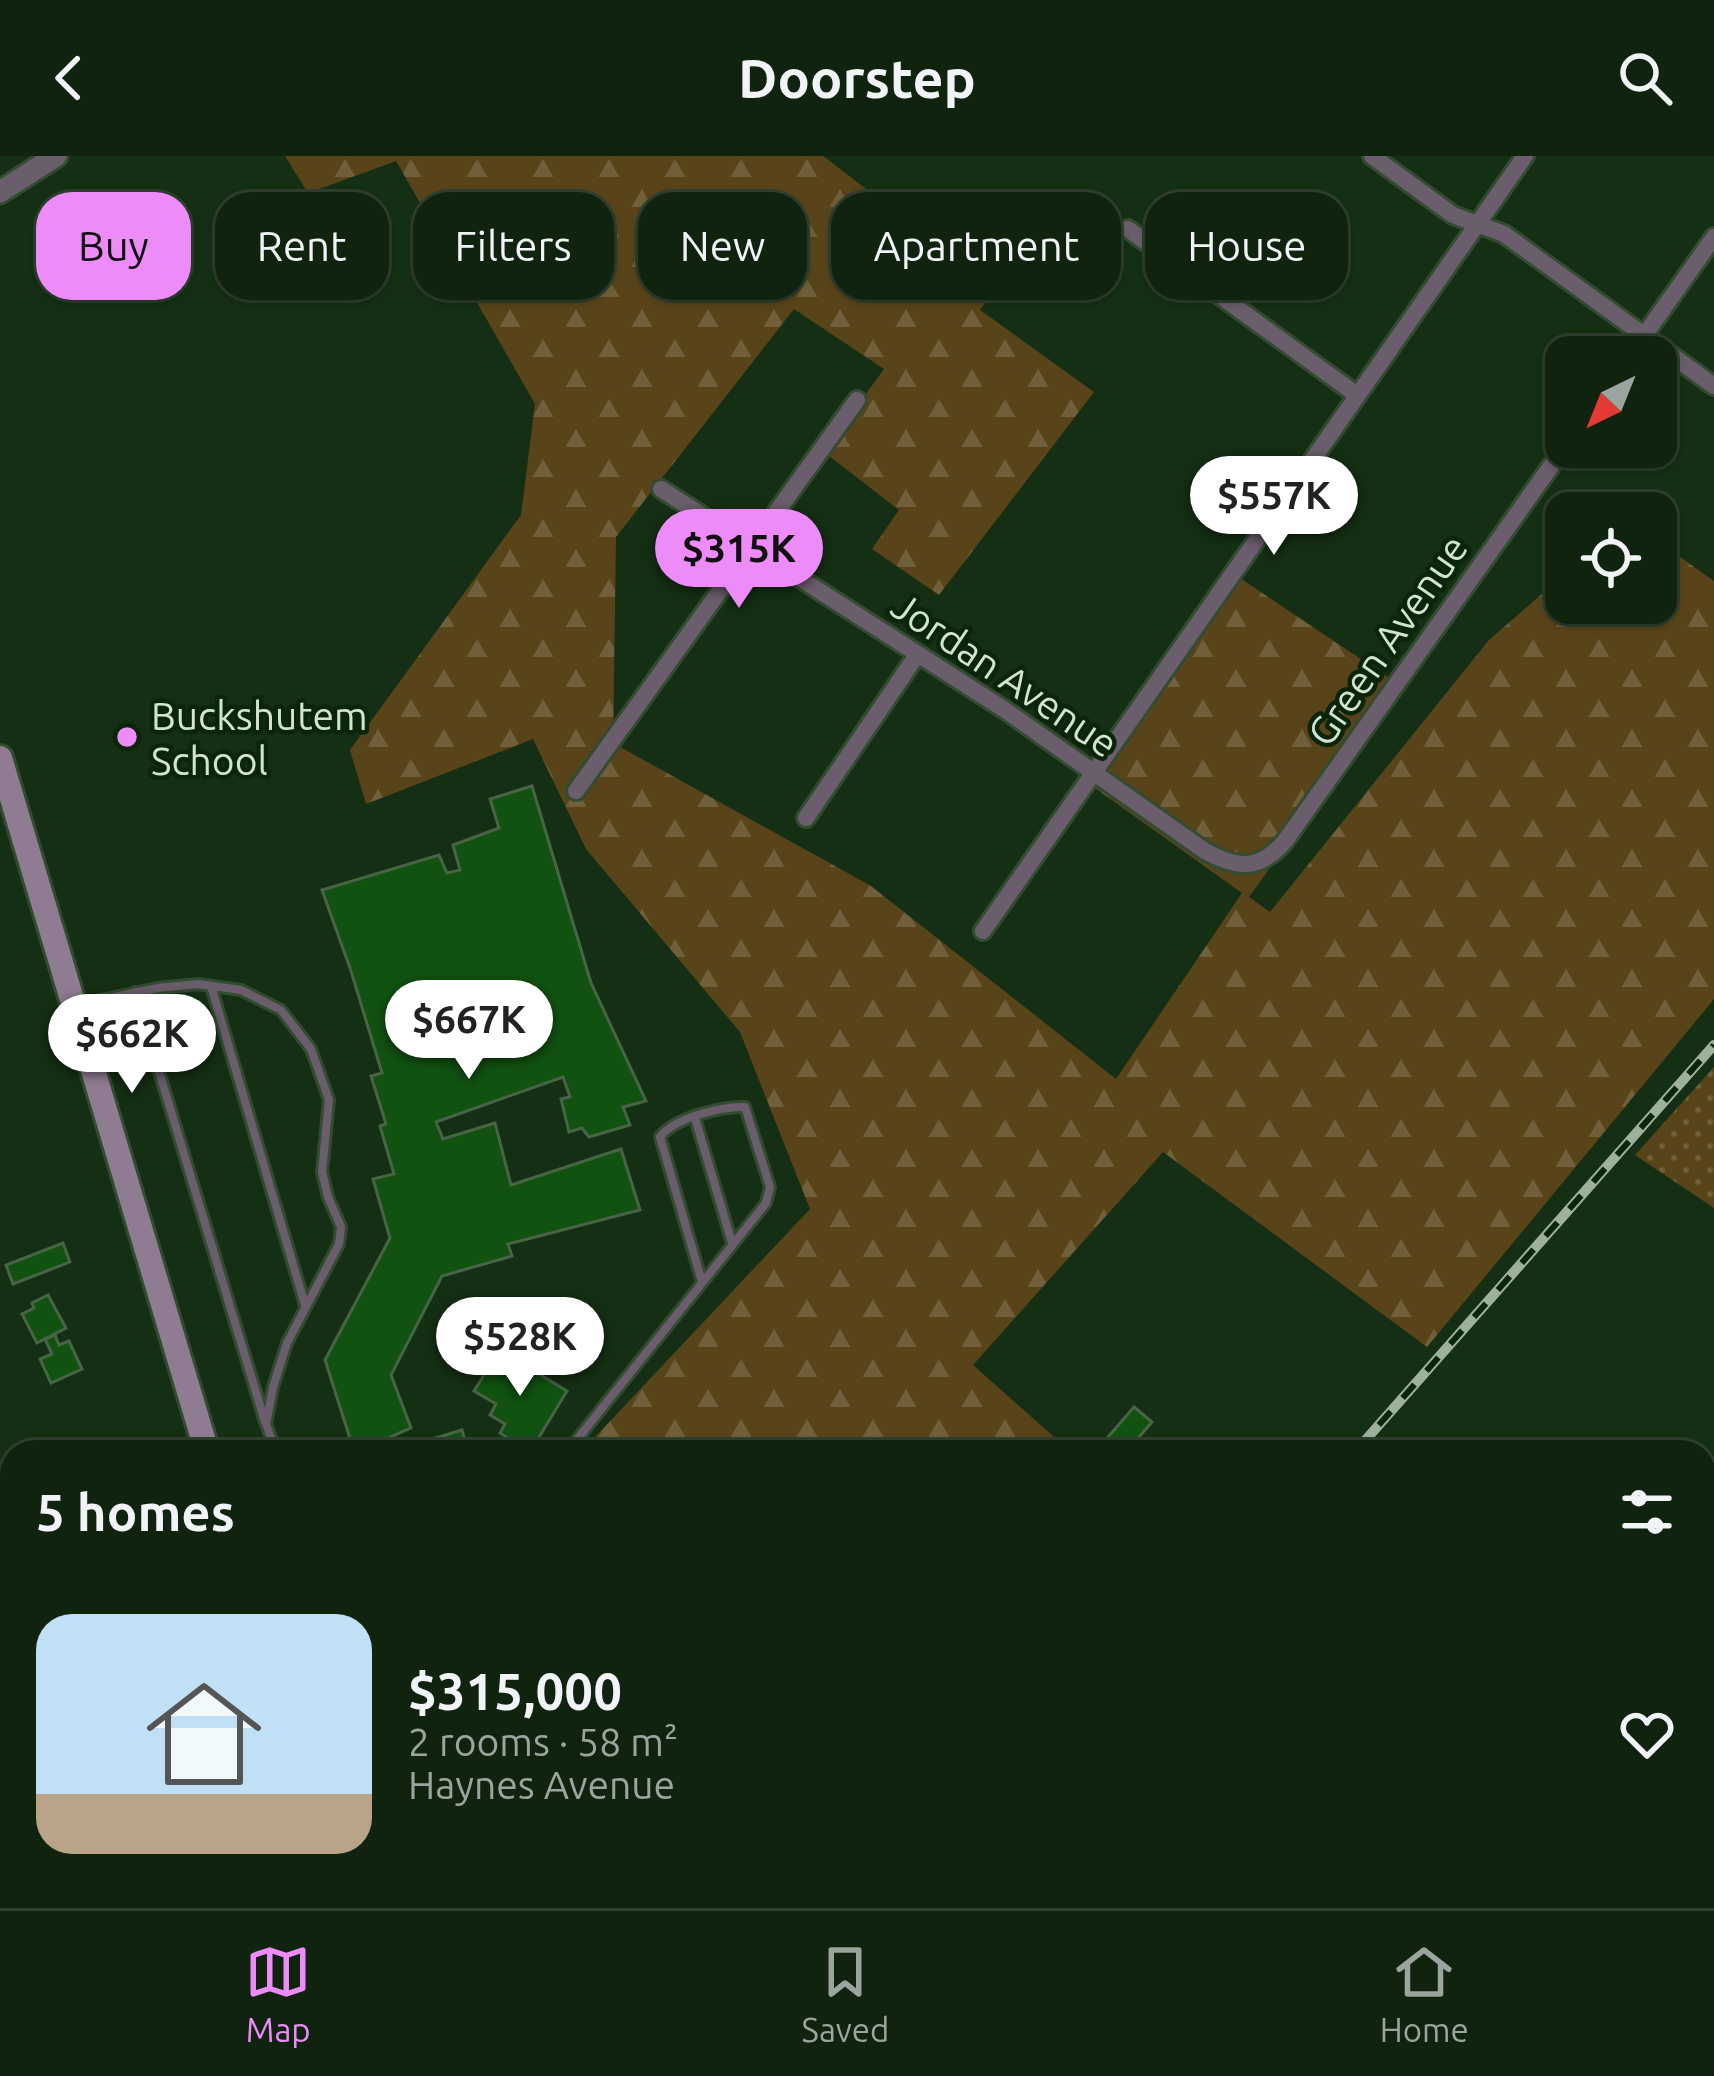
<!DOCTYPE html>
<html lang="en">
<head>
<meta charset="utf-8">
<style>
	:root { --surface:#0f230e; --page:#1d2f1c; --text:#f1f3f6; --muted:#9ba49e; --line:#2f402e; --accent:#ed8cf9 }
	body { margin:0; font-family:Ubuntu,sans-serif; background:var(--page); color:var(--text); height:100vh; display:flex; flex-direction:column; font-size:45px; white-space:nowrap }
	* { box-sizing:border-box; margin:0 }
	p { font-size:39px; color:var(--muted) }
	.icon { flex:none; width:66px; height:66px; fill:none; stroke:currentColor; stroke-width:2; stroke-linecap:round; stroke-linejoin:round }
	.map { position:relative; flex:1; overflow:hidden }
	.panel { position:absolute; left:0px; top:1284px; width:1716px; height:468px; display:flex; flex-direction:column; background:var(--surface); border-radius:36px 36px 0 0; box-shadow:0 3px 9px #0004,0 0 0 3px var(--line) }
	.panel>* { flex:none }
	.hud { position:absolute; left:36px; top:36px; width:1644px; height:108px; display:flex; gap:24px }
	.needle { width:78px; rotate:223deg }
	.tools { position:absolute; left:1545px; top:180px; display:grid; gap:24px }
	.tools a { display:grid; place-items:center; width:132px; height:132px; border-radius:24px; background:var(--surface); box-shadow:0 3px 9px #0004,0 0 0 3px var(--line); font-size:60px }
	.price { position:absolute; translate:-50% -102px; padding:0 27px; border-radius:42px; background:#fff; color:#222; font-size:39px; line-height:78px; filter:drop-shadow(0 3px 6px #0008) }
	.price::after { content:''; position:absolute; left:50%; top:72px; width:36px; height:27px; margin-left:-18px; background:inherit; clip-path:polygon(0 0,100% 0,50% 100%) }
	.price.active { background:var(--accent); color:#111 }
	ul { padding:0; list-style:none }
	li { display:flex; align-items:center; gap:36px; height:300px; padding:0 36px }
	li span { display:grid; place-items:center; flex:none; width:336px; height:240px; border-radius:36px; color:#555 }
	li>.icon { margin-inline-start:auto }
	span .icon { width:144px; height:144px; fill:#fffc; stroke-width:1 }
	li b { font-size:51px }
	h2 { display:flex; justify-content:space-between; align-items:center; height:144px; padding:0 36px; font-size:51px }
	.tag { padding:0 42px; border-radius:36px; background:var(--surface); box-shadow:0 3px 9px #0004,0 0 0 3px var(--line); font-size:42px; line-height:108px }
	.tag.active { background:var(--accent); color:#111 }
	header { display:flex; justify-content:space-between; align-items:center; height:156px; padding:0 36px; background:var(--surface); font-size:54px; font-weight:600 }
	.dock { display:flex; justify-content:space-around; align-items:center; height:168px; border-top:3px solid var(--line); background:var(--surface); font-size:33px; color:var(--muted) }
	.dock a { display:grid; justify-items:center; gap:6px }
	.dock .active { color:var(--accent) }
	.map>svg:first-child { display:block }
	.grass { fill:url(#grass-dots) }
	.forest { fill:url(#forest-firs) }
	.building { fill:#115211; stroke:#476445; stroke-width:3 }
	.lines { fill:none; stroke-linecap:round; stroke-linejoin:round }
	.service-casing { stroke:#334c31; stroke-width:14 }
	.minor-casing { stroke:#334c31; stroke-width:22 }
	.tertiary-casing { stroke:#334c31; stroke-width:27 }
	.secondary-casing { stroke:#334c31; stroke-width:30 }
	.service { stroke:#6b5e6c; stroke-width:8 }
	.minor { stroke:#6b5e6c; stroke-width:16 }
	.tertiary { stroke:#6b5e6c; stroke-width:21 }
	.secondary { stroke:#907c92; stroke-width:24 }
	.rail-casing { stroke:#9eb19c; stroke-width:10 }
	.rail { stroke:#0a2509; stroke-width:6; stroke-dasharray:18; stroke-linecap:butt }
	.poi-dot { fill:#ed8cf9; stroke:#0a2509; stroke-width:4.5 }
	.labels { text-anchor:middle; dominant-baseline:central; stroke-width:9; stroke-linejoin:round; paint-order:stroke }
	.street-label { font-size:39px; fill:#d3e3d1; stroke:#0a2509 }
	.poi-label { font-size:39px; fill:#d3e3d1; stroke:#0a2509; text-anchor:start }
</style>
</head>
<body>
<header><svg class="icon" aria-label="back" viewBox="0 0 24 24"><path d="M15 5l-7 7 7 7"/></svg>Doorstep<svg class="icon" aria-label="search" viewBox="0 0 24 24"><circle cx="10" cy="10" r="6"/><path d="M15 15l6 6"/></svg></header>
<div class="map">
<svg width="1714" height="1752" viewBox="0 0 1714 1752">
	<defs>
		<pattern id="grass-dots" width="8" height="8" patternUnits="userSpaceOnUse" patternTransform="scale(3)"><rect width="8" height="8" fill="#59441a"/><path d="M2 2h.1M6 6h.1" fill="none" stroke="#705f3a" stroke-width="1.8" stroke-linecap="round"/></pattern>
		<pattern id="forest-firs" width="22" height="20" patternUnits="userSpaceOnUse" patternTransform="scale(3)"><rect width="22" height="20" fill="#59441a"/><path d="M5 1l3.5 6h-7zM16 11l3.5 6h-7z" fill="#705f3a"/></pattern>
	</defs>
	<rect width="100%" height="100%" fill="#142f13"/>
	<g class="grass">
		<polygon points="1714,911 1714,1052 1635,999"/>
		<polygon points="1714,1350 1714,1706 1704,1709 1704,1368"/>
	</g>
	<g class="forest">
		<polygon points="285,0 823,0 908,65 1021,99 980,154 1094,236 939,439 872,393 899,354 824,296 884,213 794,153 616,381 613,587 871,730 1116,923 1242,737 1085,625 1234,418 1401,530 1249,741 1270,756 1489,484 1566,417 1566,447 1656,447 1656,384 1714,425 1714,843 1427,1191 1163,996 973,1209 1071,1296 581,1296 810,1053 740,876 586,693 533,583 366,648 350,594 521,359 535,248 396,5 308,37"/>
		<polygon points="1258,1740 1354,1740 1371,1752 1245,1752"/>
	</g>
	<g class="building">
		<polygon points="532,630 591,827 646,945 623,951 630,969 589,981 582,972 569,976 561,943 570,941 563,921 436,966 443,983 495,967 511,1029 621,993 640,1054 508,1088 512,1100 442,1120 391,1219 411,1272 390,1281 394,1295 462,1274 468,1296 378,1296 375,1286 353,1292 325,1204 390,1082 373,1023 394,1018 380,970 386,968 371,920 382,917 351,815 322,734 439,699 447,717 460,714 453,689 499,672 490,643"/>
		<polygon points="63,1087 70,1106 13,1128 6,1109"/>
		<polygon points="48,1139 66,1172 37,1187 22,1158 34,1152 32,1147"/>
		<polygon points="55,1179 59,1189 69,1185 82,1213 51,1227 40,1203 52,1198 45,1183"/>
		<polygon points="500,1194 567,1235 530,1296 500,1277 505,1268 490,1259 496,1248 474,1235"/>
		<polygon points="1134,1251 1152,1266 1126,1296 1095,1296"/>
		<polygon points="12,1493 12,1523 0,1504 0,1500"/>
	</g>
	<g class="lines">
		<g class="service-casing">
			<g id="service">
				<polyline points="211,830 305,1149"/>
				<polyline points="135,836 265,1266"/>
				<polyline points="76,849 158,832 198,828 241,834 281,854 311,893 329,944 322,1016 328,1041 341,1071 339,1088 287,1187 273,1231 266,1268 276,1296"/>
				<polyline points="695,962 732,1087"/>
				<path d="M567,1296L766,1047L770,1031L745,951C722,950 674,962 660,981L702,1126"/>
				<polyline points="1704,1709 1714,1707"/>
				<polyline points="1406,1752 1418,1740"/>
			</g>
		</g>
		<g class="minor-casing">
			<g id="minor">
				<polyline points="1372,0 1453,59 1504,78 1714,230"/>
				<polyline points="1128,73 1357,239"/>
				<polyline points="1629,201 1714,81"/>
				<path d="M661,333L1005,554L1205,695C1238,713 1259,715 1285,685L1566,289"/>
				<polyline points="576,635 857,244"/>
				<polyline points="806,662 917,499"/>
				<polyline points="983,775 1525,0"/>
				<polyline points="1371,1740 1387,1752"/>
				<polyline points="897,1752 908,1740"/>
			</g>
		</g>
		<g class="tertiary-casing">
			<polyline id="tertiary" points="0,36 56,0"/>
		</g>
		<g class="secondary-casing">
			<g id="secondary">
				<polyline points="0,602 207,1296"/>
				<polyline points="339,1740 343,1752"/>
			</g>
		</g>
		<use href="#service" class="service"/>
		<use href="#minor" class="minor"/>
		<use href="#tertiary" class="tertiary"/>
		<use href="#secondary" class="secondary"/>
		<g class="rail-casing">
			<g id="rail">
				<polyline points="1355,1296 1714,889"/>
				<polyline points="955,1752 965,1740"/>
			</g>
		</g>
		<use href="#rail" class="rail"/>
	</g>
	<circle class="poi-dot" cx="127" cy="581" r="12"/>
	<g class="labels">
		<g class="street-label">
			<text transform="translate(1387 484) rotate(-55)">Green Avenue</text>
			<text transform="translate(1005 518) rotate(34)">Jordan Avenue</text>
		</g>
		<g class="poi-label">
			<text x="151" y="559">Buckshutem<tspan x="151" dy="45">School</tspan></text>
		</g>
	</g>
</svg>
<div class="tools">
<a><svg class="needle" viewBox="-14 -14 28 28"><path d="M0-13l5 13h-10z" fill="#e53935"/><path d="M0 13l5-13h-10z" fill="#9ba49e"/></svg></a>
<a><svg class="icon" aria-label="locate" viewBox="0 0 24 24"><circle cx="12" cy="12" r="6"/><path d="M12 2v4M12 18v4M2 12h4M18 12h4"/></svg></a>
</div>
<b class="price" style="left:1274px;top:402px">$557K</b>
<b class="price active" style="left:739px;top:455px">$315K</b>
<b class="price" style="left:469px;top:926px">$667K</b>
<b class="price" style="left:132px;top:940px">$662K</b>
<b class="price" style="left:520px;top:1243px">$528K</b>
<div class="hud">
<a class="tag active">Buy</a>
<a class="tag">Rent</a>
<a class="tag">Filters</a>
<a class="tag">New</a>
<a class="tag">Apartment</a>
<a class="tag">House</a>
</div>
<section class="panel">
<h2>5 homes<svg class="icon" aria-label="filters" viewBox="0 0 24 24"><path d="M4 7h16M4 17h16"/><circle cx="9" cy="7" r="2"/><circle cx="15" cy="17" r="2"/></svg></h2>
<ul>
<li><span style="background:linear-gradient(#bfe0f5 75%,#b9a48a 0)"><svg class="icon" aria-label="home" viewBox="0 0 24 24"><path d="M3 11l9-7 9 7M6 9v11h12V9"/></svg></span><div><b>$315,000</b><p>2 rooms · 58 m²</p><p>Haynes Avenue</p></div><svg class="icon" aria-label="heart" viewBox="0 0 24 24"><path d="M12 20l-8-8c-3-5 5-10 8-4 3-6 11-1 8 4z"/></svg></li>
</ul>
</section>
</div>
<nav class="dock">
<a class="active"><svg class="icon" aria-label="map" viewBox="0 0 24 24"><path d="M3 6l6-2 6 2 6-2v14l-6 2-6-2-6 2zM9 4v14M15 6v14"/></svg>Map</a>
<a><svg class="icon" aria-label="saved" viewBox="0 0 24 24"><path d="M7 4h10v16l-5-4-5 4z"/></svg>Saved</a>
<a><svg class="icon" aria-label="home" viewBox="0 0 24 24"><path d="M3 11l9-7 9 7M6 9v11h12V9"/></svg>Home</a>
</nav>
</body>
</html>
